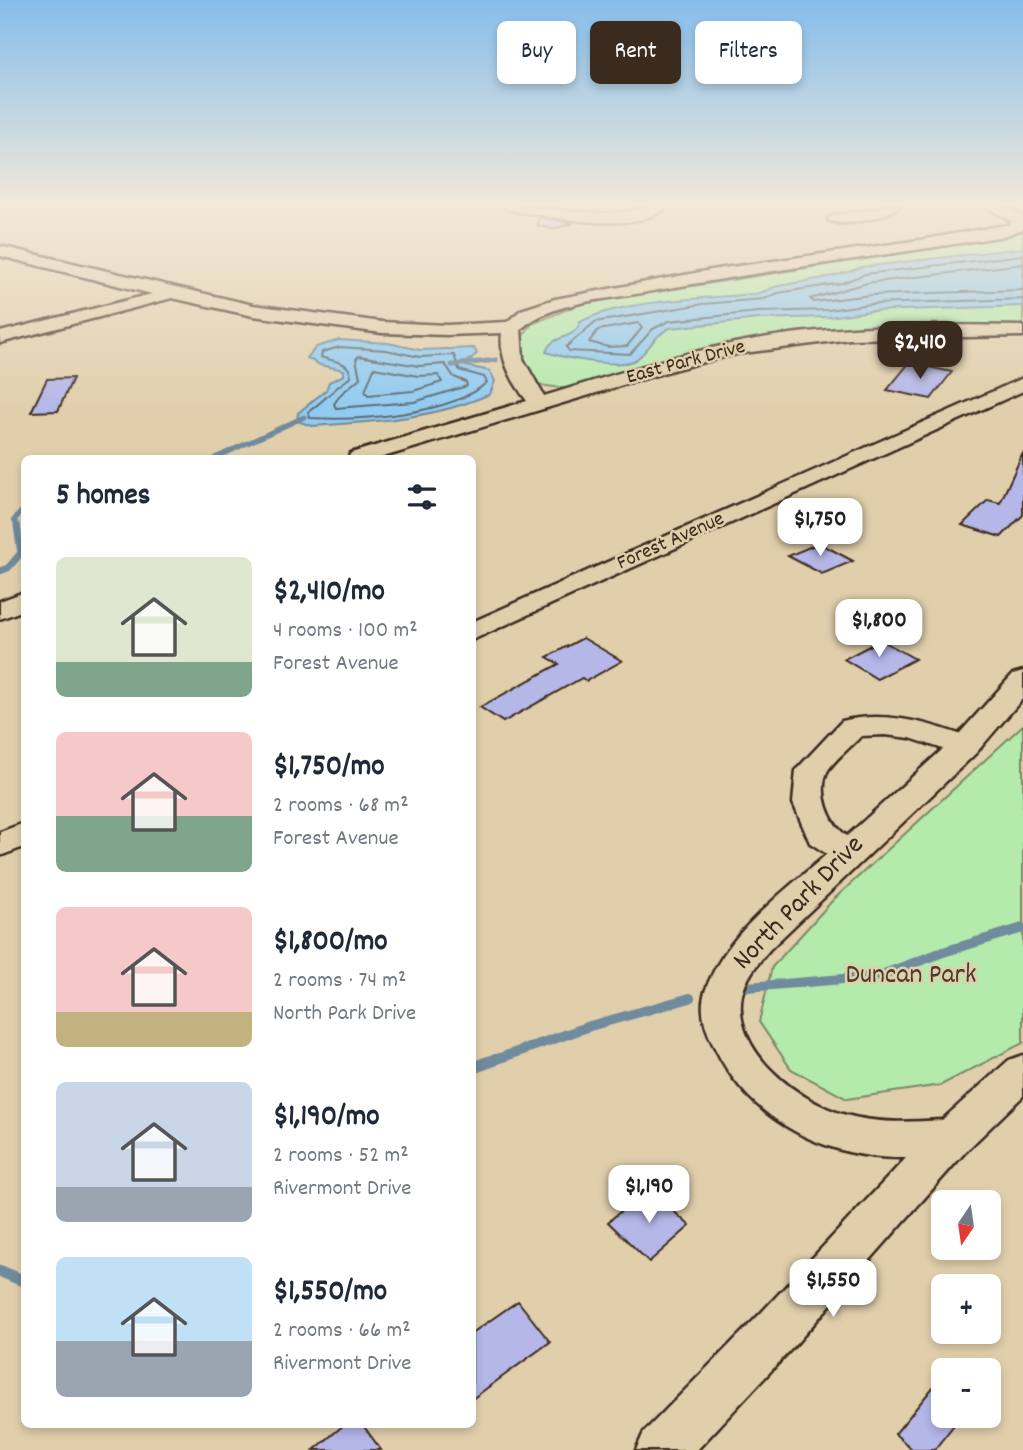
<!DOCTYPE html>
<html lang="en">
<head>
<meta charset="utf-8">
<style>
	:root { --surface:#fff; --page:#f6f6f7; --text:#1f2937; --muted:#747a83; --accent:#3b2a1e }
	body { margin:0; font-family:Dekko,sans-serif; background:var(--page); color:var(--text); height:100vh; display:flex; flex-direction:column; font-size:26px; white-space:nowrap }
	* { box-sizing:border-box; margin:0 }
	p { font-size:23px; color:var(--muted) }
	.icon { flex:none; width:38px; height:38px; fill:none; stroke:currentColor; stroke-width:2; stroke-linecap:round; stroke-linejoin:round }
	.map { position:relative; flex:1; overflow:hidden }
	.panel { position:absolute; left:21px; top:455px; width:455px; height:973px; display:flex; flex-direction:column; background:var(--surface); border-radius:10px; box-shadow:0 4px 10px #0003 }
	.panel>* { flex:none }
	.banner { position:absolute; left:497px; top:21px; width:420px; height:63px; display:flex; gap:14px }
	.needle { width:46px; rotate:193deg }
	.fabs { position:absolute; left:931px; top:1190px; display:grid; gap:14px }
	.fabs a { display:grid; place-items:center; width:70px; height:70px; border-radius:10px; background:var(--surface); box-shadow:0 4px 10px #0003; font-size:35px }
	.price { position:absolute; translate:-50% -60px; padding:0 16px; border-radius:14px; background:#fff; color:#222; font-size:23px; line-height:46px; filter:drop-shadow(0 2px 4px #0008) }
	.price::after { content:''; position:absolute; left:50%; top:42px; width:21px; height:16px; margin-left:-10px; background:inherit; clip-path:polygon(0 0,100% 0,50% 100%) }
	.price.on { background:var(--accent); color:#fff }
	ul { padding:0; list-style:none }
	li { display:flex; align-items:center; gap:21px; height:175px; padding:0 35px }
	li span { display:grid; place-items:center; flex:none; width:196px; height:140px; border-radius:10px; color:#555 }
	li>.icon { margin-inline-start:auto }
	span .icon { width:84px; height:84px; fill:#fffc; stroke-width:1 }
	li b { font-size:30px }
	h2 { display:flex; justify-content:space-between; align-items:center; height:84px; padding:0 35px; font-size:30px }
	.tag { padding:0 24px; border-radius:10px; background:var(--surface); box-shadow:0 4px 10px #0003; font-size:24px; line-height:63px }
	.tag.on { background:var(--accent); color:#fff }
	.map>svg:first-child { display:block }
	.green { fill:#b4eaac; stroke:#788a65; stroke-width:2 }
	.water { fill:#91cbf1; stroke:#6f8b9d; stroke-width:2 }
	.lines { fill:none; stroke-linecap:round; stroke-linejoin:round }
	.shore { stroke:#5d6a72; stroke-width:2 }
	.stream-far3 { stroke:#6f8b9d; stroke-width:5 }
	.stream-far2 { stroke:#6f8b9d; stroke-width:7 }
	.stream-far1 { stroke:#6f8b9d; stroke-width:10 }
	.stream { stroke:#6f8b9d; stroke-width:12 }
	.building { fill:#b5b7e9; stroke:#3b2a1e; stroke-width:2 }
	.minor-casing { stroke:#3b2a1e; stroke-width:5 }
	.minor { fill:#e1cfac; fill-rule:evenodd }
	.labels { text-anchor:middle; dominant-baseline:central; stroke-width:5; stroke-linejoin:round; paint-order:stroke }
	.far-street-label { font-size:21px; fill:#3b2a1e; stroke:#e1cfac }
	.near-street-label { font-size:28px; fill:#3b2a1e; stroke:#e1cfac }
	.near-park-label { font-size:28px; fill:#473d2c; stroke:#e1cfac }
</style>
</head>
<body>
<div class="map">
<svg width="1023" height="1450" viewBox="0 0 1023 1450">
	<rect width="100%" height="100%" fill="#e1cfac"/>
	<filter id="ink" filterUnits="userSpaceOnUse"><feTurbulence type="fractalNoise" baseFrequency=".0143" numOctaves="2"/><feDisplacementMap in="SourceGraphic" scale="14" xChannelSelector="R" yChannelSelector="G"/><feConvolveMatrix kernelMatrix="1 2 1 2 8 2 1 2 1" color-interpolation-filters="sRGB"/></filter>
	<g filter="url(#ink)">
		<g class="green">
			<polygon points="1023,230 1023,326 908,326 826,332 569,389 540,385 524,374 519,341 532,324 580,304 1010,236"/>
			<polygon points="1023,725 1023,1043 941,1085 847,1099 791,1069 759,1022 772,967 833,900"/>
		</g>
		<g class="water">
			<path d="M1023,248V306L871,311L828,317L759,319L670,328C652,336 647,355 633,361C615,368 564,358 546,352C552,333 574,342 580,322C622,299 705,299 754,294C763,293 770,288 779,286C807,280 835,278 862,267Z"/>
			<path d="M339,340L388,343L420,350L474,348L477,354L462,365L490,371L495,381L490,394C434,419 373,422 312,426L297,421L298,413L326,390L329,382L344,375V370L320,365L307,358L316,347Z"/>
		</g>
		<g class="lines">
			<g class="shore">
				<polyline points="1023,255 865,274 842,283 778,293 764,299 703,304 595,322 566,347 569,351 630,354 653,329 669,321 758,312 828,310 871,304 1023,299"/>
				<polyline points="1023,264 867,283 810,299 814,302 871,295 1023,290"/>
				<polygon points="638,323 642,328 627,346 608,347 589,342 598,330"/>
				<path d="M340,347L386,350L420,357L454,355L459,370L484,377L487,382C453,415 356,421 310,418L308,412C324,401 335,387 351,377C350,360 333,362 321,357L322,352Z"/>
				<polygon points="359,356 419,366 445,364 454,377 466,382 467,386 414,402 336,408 334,404 341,394 360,378 356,359"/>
				<polygon points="374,368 418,376 438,375 442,382 413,391 368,395 365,391"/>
			</g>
			<g class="stream-far3">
				<polyline points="452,365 496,360"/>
				<polyline points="215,458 304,417"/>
				<polyline points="18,527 14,520 24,509"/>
			</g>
			<polyline class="stream-far2" points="0,571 8,568 21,553 17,526"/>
			<g class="stream-far1">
				<polyline points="735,988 879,976 943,952 1023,928"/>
				<polyline points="489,1062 590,1026 690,998"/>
			</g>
			<g class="stream">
				<polyline points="472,1068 494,1060"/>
				<polyline points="0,1271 24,1281"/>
			</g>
		</g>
		<g class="building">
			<polygon points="539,217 566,222 573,223 554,229 538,226"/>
			<polygon points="909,363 952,372 931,399 887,390"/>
			<polygon points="73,378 58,411 31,412 47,379"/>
			<polygon points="1023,453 1023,515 1001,537 962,525 988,500 1000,503"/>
			<polygon points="819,543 853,561 822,574 788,556"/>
			<polygon points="583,638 622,661 586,681 582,678 503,722 480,707 559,664 547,657"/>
			<polygon points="881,640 915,659 877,679 844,659"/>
			<polygon points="648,1188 690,1226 649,1262 608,1222"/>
			<polygon points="518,1301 550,1342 472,1399 472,1333"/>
			<polygon points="943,1375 943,1416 961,1416 934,1450 913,1450 895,1434"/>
			<polygon points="345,1424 362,1424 381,1450 314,1450"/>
		</g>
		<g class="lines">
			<g class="minor-casing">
				<g id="minor">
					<path d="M504,206C537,206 570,213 603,213C626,214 646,206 668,206C640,233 569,220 535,214C525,212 511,213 504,206Z"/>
					<path d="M883,206H899C888,218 839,229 827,219L834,215L878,209Z"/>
					<path d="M985,206H1003L1023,216V229L1004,236C885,256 765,270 647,292C606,300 553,301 521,329L523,359L544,396C607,377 670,356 735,343C827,324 929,324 1023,326V336L850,339L736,354L676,369L380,458H348L351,453L527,401C512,381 499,359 502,333L447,335L382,333L253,316L172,298L0,343V332L152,294L0,256V246L253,305L382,322L447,325L507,322L521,310L555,299L717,269L920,240L1011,224V221Z"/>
					<polygon points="1023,378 1023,391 472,640 472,622"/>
					<polygon points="24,592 24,610 0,619 0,601"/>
					<path d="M1023,671V698L976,753L770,949C758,963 746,977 742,995C731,1051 799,1102 846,1115C878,1124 909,1122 942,1120L1009,1060L1023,1055V1096L966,1151L795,1345L697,1450H636L644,1432L761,1313L906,1158C828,1160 751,1121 716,1050C706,1032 698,1009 706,989C726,933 784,892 827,854L810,843L793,803L796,770L842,721C881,711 922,721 959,734L1013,674ZM885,735L910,738L943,749L847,836C829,824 818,793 827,772C832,762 853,745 861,736Z"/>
					<polygon points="24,823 24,847 0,856 0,832"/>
				</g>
			</g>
			<use href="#minor" class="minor"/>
		</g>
	</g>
	<linearGradient id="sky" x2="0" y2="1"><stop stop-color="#85bdec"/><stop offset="0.5" stop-color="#f2e9da"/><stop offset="1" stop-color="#f2e9da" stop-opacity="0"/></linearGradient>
	<rect width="1023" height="409" fill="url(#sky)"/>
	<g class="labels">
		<g class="far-street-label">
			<text transform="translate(686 363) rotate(-15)">East Park Drive</text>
			<text transform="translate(671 542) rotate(-24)">Forest Avenue</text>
		</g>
		<g class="near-street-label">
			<text transform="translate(800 904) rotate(-46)">North Park Drive</text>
		</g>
		<g class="near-park-label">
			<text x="911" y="977">Duncan Park</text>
		</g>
	</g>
</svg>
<div class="fabs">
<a><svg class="needle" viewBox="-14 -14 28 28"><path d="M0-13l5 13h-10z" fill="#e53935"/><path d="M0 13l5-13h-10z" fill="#747a83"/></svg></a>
<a>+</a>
<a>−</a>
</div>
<b class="price on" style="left:920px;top:381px">$2,410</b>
<b class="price" style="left:820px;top:558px">$1,750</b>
<b class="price" style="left:879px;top:659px">$1,800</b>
<b class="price" style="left:649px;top:1225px">$1,190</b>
<b class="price" style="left:833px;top:1319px">$1,550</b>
<div class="banner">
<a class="tag">Buy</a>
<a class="tag on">Rent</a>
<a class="tag">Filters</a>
</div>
<section class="panel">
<h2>5 homes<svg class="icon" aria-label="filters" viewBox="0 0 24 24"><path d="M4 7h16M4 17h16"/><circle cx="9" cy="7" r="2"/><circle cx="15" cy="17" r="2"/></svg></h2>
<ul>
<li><span style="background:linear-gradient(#dfe7d0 75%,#7fa58c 0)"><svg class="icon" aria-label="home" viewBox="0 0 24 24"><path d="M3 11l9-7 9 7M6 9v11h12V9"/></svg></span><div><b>$2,410/mo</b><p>4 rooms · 100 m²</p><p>Forest Avenue</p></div></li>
<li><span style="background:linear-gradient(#f6c9c9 60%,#7fa58c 0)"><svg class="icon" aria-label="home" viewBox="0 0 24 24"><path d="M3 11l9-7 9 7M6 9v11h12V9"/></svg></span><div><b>$1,750/mo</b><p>2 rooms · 68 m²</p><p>Forest Avenue</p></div></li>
<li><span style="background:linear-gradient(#f6c9c9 75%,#c2b280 0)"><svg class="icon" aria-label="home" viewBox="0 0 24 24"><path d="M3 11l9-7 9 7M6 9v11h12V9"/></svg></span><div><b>$1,800/mo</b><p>2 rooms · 74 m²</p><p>North Park Drive</p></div></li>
<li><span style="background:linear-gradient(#c9d6e8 75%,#9aa5b1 0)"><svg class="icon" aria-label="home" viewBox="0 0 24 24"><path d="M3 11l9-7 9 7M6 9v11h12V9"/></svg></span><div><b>$1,190/mo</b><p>2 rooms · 52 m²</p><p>Rivermont Drive</p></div></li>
<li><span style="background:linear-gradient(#bfe0f5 60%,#9aa5b1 0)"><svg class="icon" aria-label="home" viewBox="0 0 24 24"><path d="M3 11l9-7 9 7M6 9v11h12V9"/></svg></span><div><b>$1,550/mo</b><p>2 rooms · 66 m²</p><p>Rivermont Drive</p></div></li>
</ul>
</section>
</div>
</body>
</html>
